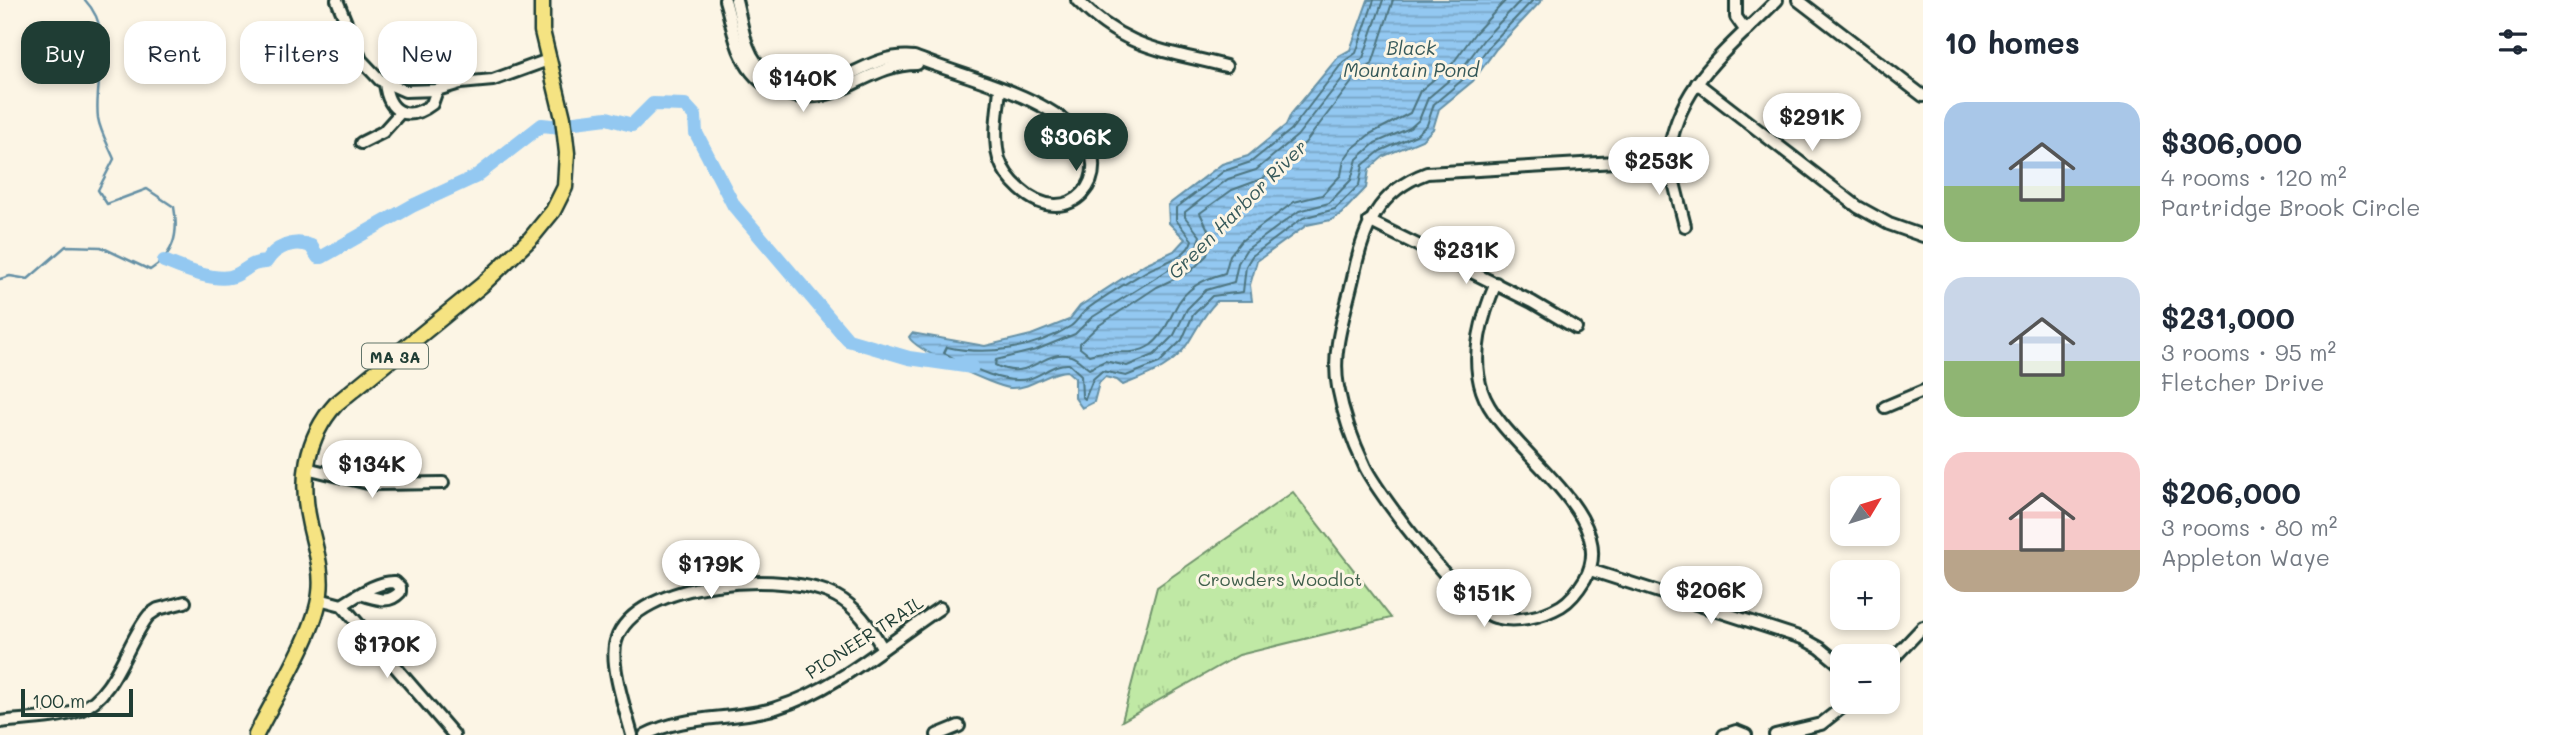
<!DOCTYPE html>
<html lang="en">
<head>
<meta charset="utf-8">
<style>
	:root { --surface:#fff; --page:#f6f6f7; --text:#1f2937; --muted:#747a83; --accent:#1f3d34 }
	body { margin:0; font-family:Mali,sans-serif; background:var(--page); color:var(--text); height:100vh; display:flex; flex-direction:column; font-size:26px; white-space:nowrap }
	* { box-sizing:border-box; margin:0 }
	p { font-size:23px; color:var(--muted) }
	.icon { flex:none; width:38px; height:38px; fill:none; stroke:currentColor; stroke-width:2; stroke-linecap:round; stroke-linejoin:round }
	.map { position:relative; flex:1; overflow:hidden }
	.drawer { display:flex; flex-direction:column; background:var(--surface); width:630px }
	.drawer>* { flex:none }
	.top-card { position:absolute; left:21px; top:21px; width:665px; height:63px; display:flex; gap:14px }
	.needle { width:46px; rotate:52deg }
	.fabs { position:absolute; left:1830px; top:476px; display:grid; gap:14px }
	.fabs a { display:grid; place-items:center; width:70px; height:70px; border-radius:14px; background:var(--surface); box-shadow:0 4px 10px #0003; font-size:35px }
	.scale { position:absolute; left:21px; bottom:18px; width:112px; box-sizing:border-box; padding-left:7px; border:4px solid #1f3d34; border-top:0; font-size:19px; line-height:24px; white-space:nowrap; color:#1f3d34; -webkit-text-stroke:5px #fcf5e5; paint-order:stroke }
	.price { position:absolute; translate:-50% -60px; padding:0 16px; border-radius:24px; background:#fff; color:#222; font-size:23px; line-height:46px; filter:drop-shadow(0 2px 4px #0008) }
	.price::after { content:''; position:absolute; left:50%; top:42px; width:21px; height:16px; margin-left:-10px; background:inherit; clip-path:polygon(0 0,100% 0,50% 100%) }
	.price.on { background:var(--accent); color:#fff }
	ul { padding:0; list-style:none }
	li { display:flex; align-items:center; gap:21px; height:175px; padding:0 21px }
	li span { display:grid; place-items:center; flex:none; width:196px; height:140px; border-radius:21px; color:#555 }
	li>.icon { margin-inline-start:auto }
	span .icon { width:84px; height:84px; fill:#fffc; stroke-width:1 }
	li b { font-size:30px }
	h2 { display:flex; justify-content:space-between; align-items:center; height:84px; padding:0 21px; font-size:30px }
	.chip { padding:0 24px; border-radius:21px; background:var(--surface); box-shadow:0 4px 10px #0003; font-size:24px; line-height:63px }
	.chip.on { background:var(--accent); color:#fff }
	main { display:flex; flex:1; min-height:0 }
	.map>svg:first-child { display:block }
	.park { fill:url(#park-tufts); stroke:#70936c; stroke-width:2 }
	.water { fill:url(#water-rules); stroke:#6590a5; stroke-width:2 }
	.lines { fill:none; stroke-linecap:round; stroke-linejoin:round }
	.shore { stroke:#4d7580; stroke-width:2 }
	.stream { stroke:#6590a5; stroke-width:2.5 }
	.river { stroke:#93c8f1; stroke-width:14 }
	.minor-casing { stroke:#1f3d34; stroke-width:16 }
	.major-casing { stroke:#1f3d34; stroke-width:19 }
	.minor { stroke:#fcf5e5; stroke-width:10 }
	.major { stroke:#f5e382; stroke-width:14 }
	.labels { text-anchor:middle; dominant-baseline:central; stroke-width:6; stroke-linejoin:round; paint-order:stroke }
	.shield { fill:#fcf5e5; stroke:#617469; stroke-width:2 }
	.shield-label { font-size:16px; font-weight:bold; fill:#1f3d34 }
	.park-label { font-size:18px; fill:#3f5f4b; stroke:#fcf5e5 }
	.street-label { font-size:18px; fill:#1f3d34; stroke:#fcf5e5 }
	.water-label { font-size:19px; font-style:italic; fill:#36595a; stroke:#fcf5e5 }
</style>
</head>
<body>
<main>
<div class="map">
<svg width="1923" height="735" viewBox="0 0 1923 735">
	<defs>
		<pattern id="park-tufts" width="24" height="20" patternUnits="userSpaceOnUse" patternTransform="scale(1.75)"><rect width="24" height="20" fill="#c0e9a5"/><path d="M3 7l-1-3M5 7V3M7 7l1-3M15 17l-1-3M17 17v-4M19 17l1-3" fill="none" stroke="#a5c98f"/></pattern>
		<pattern id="water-rules" width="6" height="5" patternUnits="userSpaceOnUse" patternTransform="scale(1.75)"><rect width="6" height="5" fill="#93c8f1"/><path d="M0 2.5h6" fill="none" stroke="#77a4c4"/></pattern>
	</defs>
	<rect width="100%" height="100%" fill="#fcf5e5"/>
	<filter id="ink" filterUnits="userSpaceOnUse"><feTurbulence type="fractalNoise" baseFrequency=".0143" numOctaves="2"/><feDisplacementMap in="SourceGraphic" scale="14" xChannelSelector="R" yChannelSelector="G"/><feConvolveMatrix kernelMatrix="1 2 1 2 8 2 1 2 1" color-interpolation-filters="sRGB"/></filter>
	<g filter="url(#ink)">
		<polygon class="park" points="1293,492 1391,618 1239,655 1122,721 1157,587"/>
		<path class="water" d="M1368,0H1542L1496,49L1473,81L1439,109L1433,129L1422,140L1384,156L1369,169L1366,188L1341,214L1331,220L1307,225L1257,261L1250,285L1252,301H1217C1203,315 1198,327 1188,343C1173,367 1148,375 1123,385L1117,380L1105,377L1099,383L1094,402L1082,408L1075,398V378L1067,371C1048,371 1033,389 1010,388C995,387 913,349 909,337L912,333L985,346L1031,335L1069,320L1080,306L1145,264L1174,251L1185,239L1169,223L1168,205L1222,164L1248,156L1286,125L1291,114L1339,56L1350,50Z"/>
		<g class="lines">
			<g class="shore">
				<path d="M1374,0L1356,53L1343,62L1291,130L1251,162L1224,171L1176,208V220L1192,240C1187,259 1160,263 1145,272C1125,284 1104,296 1086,310C1080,315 1077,322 1071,326C1035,349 987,356 947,347L944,353C967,365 1001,385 1028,379C1043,375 1053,363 1069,364L1081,375L1082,396L1085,399L1093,379L1102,371L1126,376L1159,363L1182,340L1193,315L1212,296L1243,292L1246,266L1252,256L1303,218L1335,209L1359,185L1363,165L1380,151L1416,135L1427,125L1434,104L1467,76L1490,45L1533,0"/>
				<path d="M1383,0L1363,58L1349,70L1297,136L1256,170L1228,179L1185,212V217L1200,236L1194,254L1091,318L1075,334L1036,350L996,360L995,365C1031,383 1042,348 1071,356C1078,358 1083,365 1089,369L1105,361L1127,366L1154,355L1174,335L1187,309L1206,290L1234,282L1238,263L1246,250L1299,211L1329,203L1351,180L1357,159L1375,143L1410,128L1419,120L1428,98L1461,70L1484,39L1521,0"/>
				<path d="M1393,0L1372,64L1355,78L1305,143L1262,179L1232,190L1200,213L1211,236L1207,255L1191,271L1157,287L1098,326L1080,343V348L1089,355C1111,347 1130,359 1151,345C1163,336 1168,322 1175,309C1185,288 1204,279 1225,273L1230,255L1241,241L1294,202L1322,195L1341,175L1344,160L1351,150L1370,134L1410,113L1420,91L1453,63L1475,33L1506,0"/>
			</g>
			<path class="stream" d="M0,279L10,276L28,279L66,246L101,247L150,270C174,255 179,234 174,207L147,189L107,204L98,190L114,159C109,147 100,131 98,118C93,78 117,34 85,0"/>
			<g class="river">
				<polyline points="575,122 607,118 632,125 653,104 685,105 695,116 696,133 734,206 848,340 909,358 972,367"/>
				<path d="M164,261C181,268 218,284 236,275C248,269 251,262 266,262C275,247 294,239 311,246L318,257H322L412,206L475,177L542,125L561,127"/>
			</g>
			<g class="minor-casing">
				<g id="minor">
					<polyline points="337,0 361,60 380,80 405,91 437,90 460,83 493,80 548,60"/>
					<path d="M725,0C731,19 733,39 742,56C760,96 805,105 842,89C869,77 888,64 917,64"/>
					<path d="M736,0C740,15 742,32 748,47C762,85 804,94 838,80C864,68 884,54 914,57C966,78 1037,92 1078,132C1119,174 1069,234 1020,189C1011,181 1003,171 999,159C993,137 998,111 1000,89"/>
					<path d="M1077,0C1125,49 1163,50 1226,66"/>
					<polyline points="1736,0 1736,17 1746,31"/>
					<polyline points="1798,0 1923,96"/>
					<path d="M385,83C388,112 407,123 432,104L437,90"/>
					<polyline points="1697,83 1858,207 1889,224 1923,236"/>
					<polyline points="361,143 383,132 401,112"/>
					<polyline points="1668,159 1685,226"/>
					<polyline points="1369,221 1532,302 1576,328"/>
					<path d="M1496,283C1482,316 1470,355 1482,391C1500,447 1623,514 1585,579C1579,589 1571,600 1561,606C1542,617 1516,623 1495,617C1465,608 1380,497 1365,467C1353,442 1343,414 1338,387C1331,350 1345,314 1353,278C1363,229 1377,191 1427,173L1668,159C1677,84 1727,51 1777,0"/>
					<polyline points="1885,407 1923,391"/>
					<polyline points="306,468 372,484 443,483"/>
					<polyline points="1590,570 1802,638 1820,648 1843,667"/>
					<polyline points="319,599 342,605 454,735"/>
					<path d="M342,605C357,596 377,581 395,582L400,587V592C388,605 376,598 360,594"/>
					<polyline points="1888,664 1923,627"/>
					<path d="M0,722C25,719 56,719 80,710C116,695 126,643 149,615L158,609L185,602"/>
					<path d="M632,735C626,712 609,663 616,641C635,578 789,570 836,596C857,607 870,627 882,647"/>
					<path d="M645,735C685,714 733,721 776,708C836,690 889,642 940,608"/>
					<polyline points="937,735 959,726"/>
					<polyline points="1724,735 1736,731 1746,735"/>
					<polyline points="1775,735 1821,724 1849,702"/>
				</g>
			</g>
			<g class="major-casing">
				<path id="major" d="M256,735C274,698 316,633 320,593C323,570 315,548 310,525C300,482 305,438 336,404L482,285L531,238L553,211L565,187L567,153L563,118L542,31V0"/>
			</g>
			<use href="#minor" class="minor"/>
			<use href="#major" class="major"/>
		</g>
	</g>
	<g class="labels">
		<rect class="shield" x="362" y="343.5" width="66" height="25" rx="5"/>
		<g class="shield-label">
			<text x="395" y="356">MA 3A</text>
		</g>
		<g class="park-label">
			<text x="1280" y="579">Crowders Woodlot</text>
		</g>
		<g class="street-label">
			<text transform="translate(864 637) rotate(-33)">PIONEER TRAIL</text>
		</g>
		<g class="water-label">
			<text x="1411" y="47">Black<tspan x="1411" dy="22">Mountain Pond</tspan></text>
			<text transform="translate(1237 209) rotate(-45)">Green Harbor River</text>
		</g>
	</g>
</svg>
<div class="fabs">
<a><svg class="needle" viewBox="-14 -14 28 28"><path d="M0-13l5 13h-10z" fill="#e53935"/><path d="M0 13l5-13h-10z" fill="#747a83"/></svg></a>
<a>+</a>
<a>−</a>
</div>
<div class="scale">100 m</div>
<b class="price" style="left:803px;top:114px">$140K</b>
<b class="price" style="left:1812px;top:153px">$291K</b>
<b class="price on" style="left:1076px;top:173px">$306K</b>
<b class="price" style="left:1659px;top:197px">$253K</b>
<b class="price" style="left:1466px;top:286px">$231K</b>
<b class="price" style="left:372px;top:500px">$134K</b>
<b class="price" style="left:711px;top:600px">$179K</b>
<b class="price" style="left:1711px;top:626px">$206K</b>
<b class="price" style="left:1484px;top:629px">$151K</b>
<b class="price" style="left:387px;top:680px">$170K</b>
<div class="top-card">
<a class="chip on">Buy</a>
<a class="chip">Rent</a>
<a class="chip">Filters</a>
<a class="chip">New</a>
</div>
</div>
<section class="drawer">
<h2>10 homes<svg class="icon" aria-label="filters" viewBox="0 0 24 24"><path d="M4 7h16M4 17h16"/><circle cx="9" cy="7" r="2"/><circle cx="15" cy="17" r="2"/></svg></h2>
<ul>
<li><span style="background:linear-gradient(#a9c7e8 60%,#8fb573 0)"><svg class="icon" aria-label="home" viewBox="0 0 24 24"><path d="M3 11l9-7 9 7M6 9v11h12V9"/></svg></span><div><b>$306,000</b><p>4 rooms · 120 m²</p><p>Partridge Brook Circle</p></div></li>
<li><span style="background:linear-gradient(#c9d6e8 60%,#8fb573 0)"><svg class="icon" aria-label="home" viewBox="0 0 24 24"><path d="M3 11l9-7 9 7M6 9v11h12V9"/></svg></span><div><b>$231,000</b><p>3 rooms · 95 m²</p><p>Fletcher Drive</p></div></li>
<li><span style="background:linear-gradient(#f6c9c9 70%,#b9a48a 0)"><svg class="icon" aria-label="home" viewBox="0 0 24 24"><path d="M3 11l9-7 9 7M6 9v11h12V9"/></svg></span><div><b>$206,000</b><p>3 rooms · 80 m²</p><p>Appleton Waye</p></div></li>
</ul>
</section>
</main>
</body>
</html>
